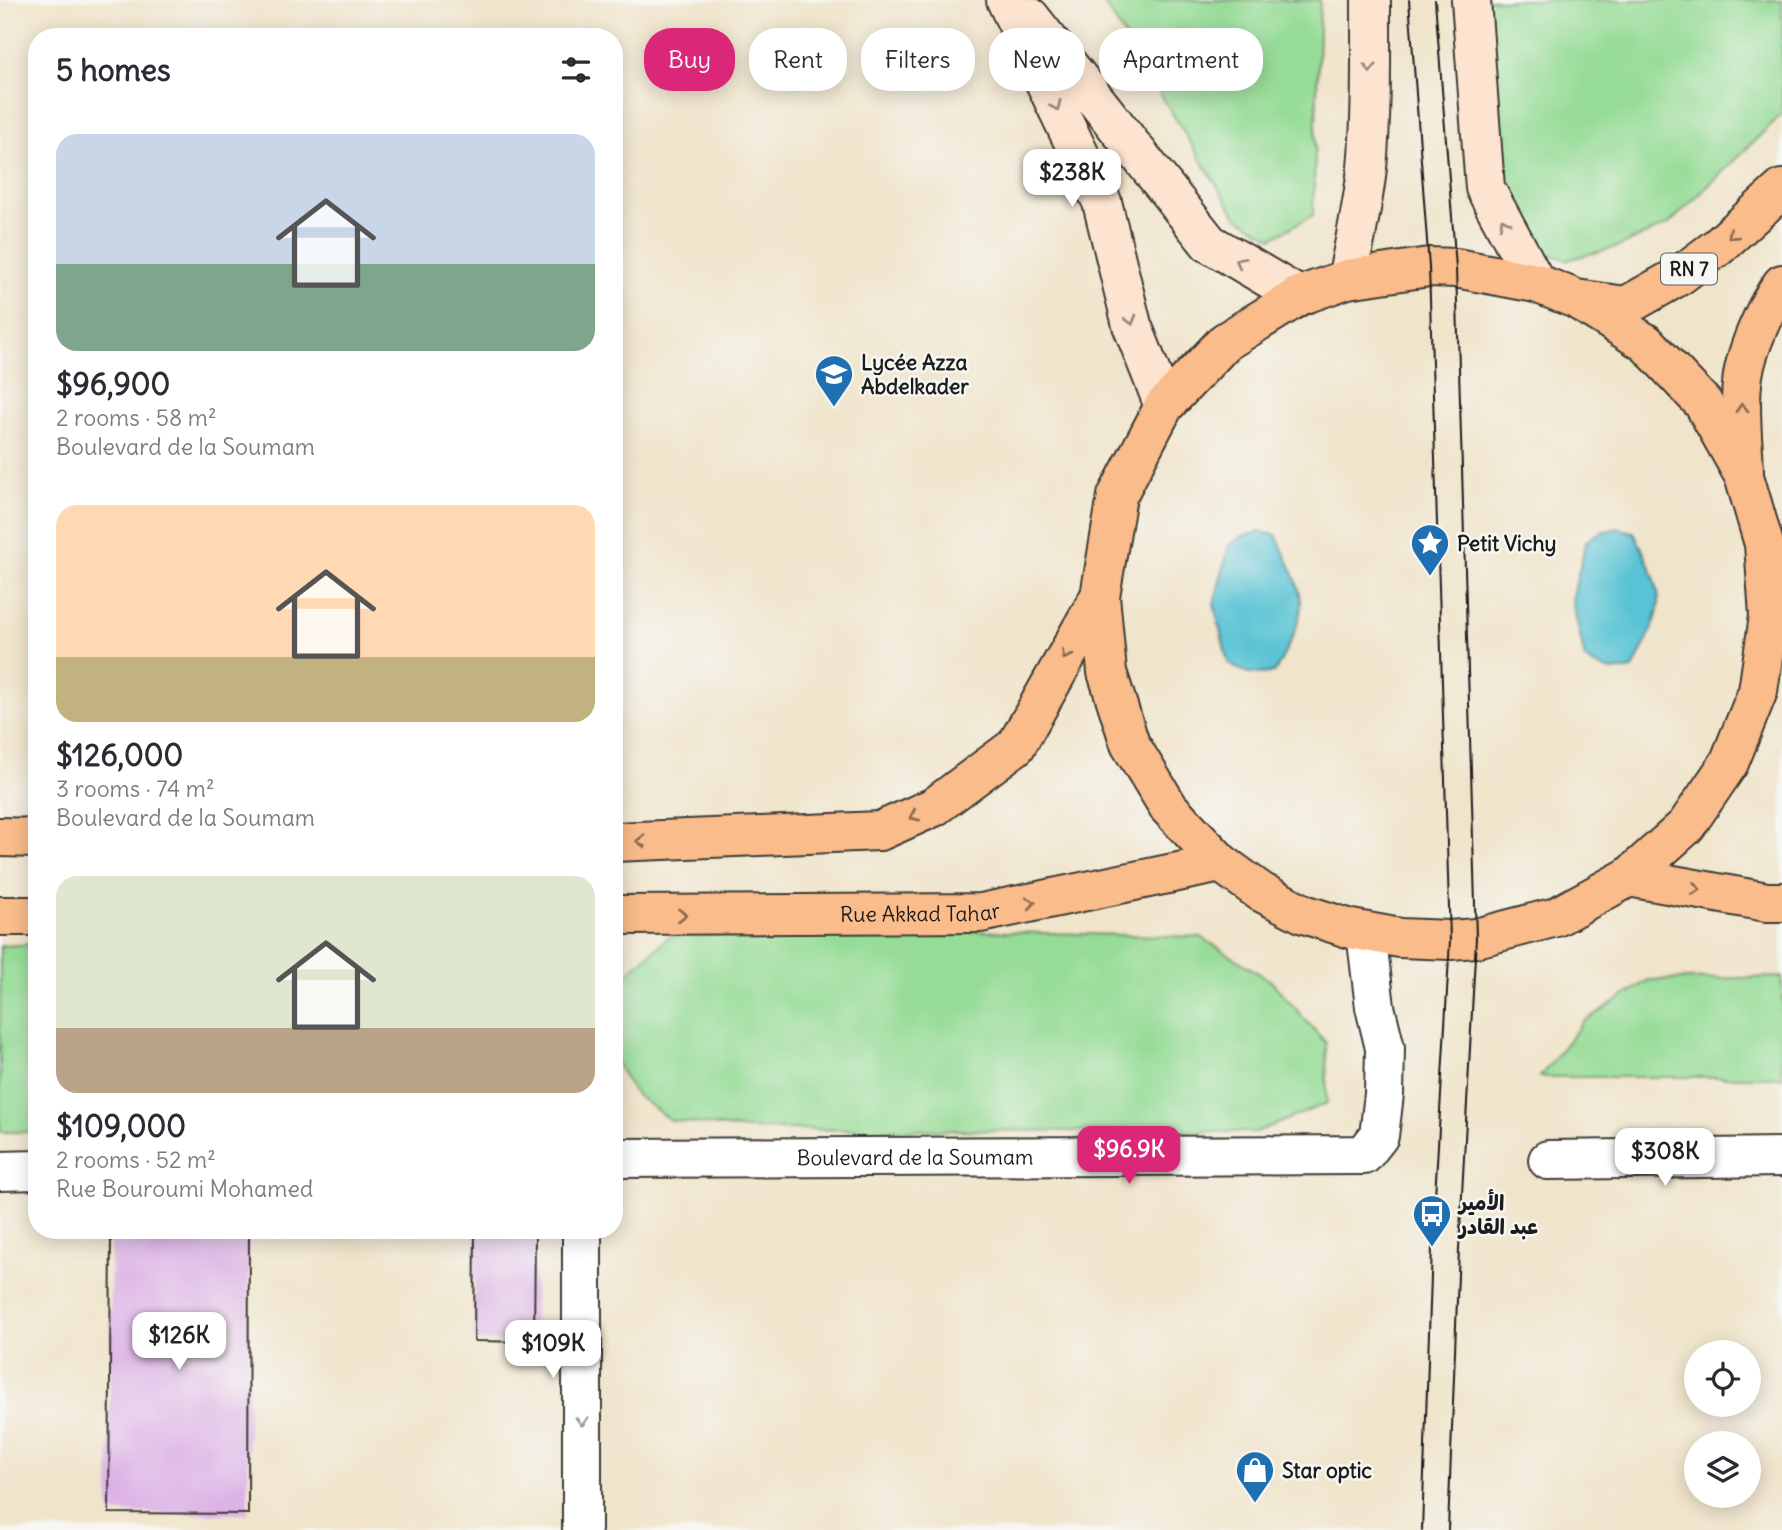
<!DOCTYPE html>
<html lang="en">
<head>
<meta charset="utf-8">
<style>
	:root { --surface:#fff; --page:#f2f2f3; --text:#2b2b33; --muted:#7c7c81; --accent:#db2777 }
	body { margin:0; font-family:Delius,"Playpen Sans Arabic",sans-serif; background:var(--page); color:var(--text); height:100vh; display:flex; flex-direction:column; font-size:26px; white-space:nowrap }
	* { box-sizing:border-box; margin:0 }
	p { font-size:23px; color:var(--muted) }
	.icon { flex:none; width:38px; height:38px; fill:none; stroke:currentColor; stroke-width:2; stroke-linecap:round; stroke-linejoin:round }
	.map { position:relative; flex:1; overflow:hidden }
	.details { position:absolute; left:28px; top:28px; width:595px; height:1211px; display:flex; flex-direction:column; background:var(--surface); border-radius:28px; box-shadow:0 4px 18px #0003 }
	.details>* { flex:none }
	.banner { position:absolute; left:644px; top:28px; width:665px; height:63px; display:flex; gap:14px }
	.buttons { position:absolute; left:1684px; top:1340px; display:grid; gap:14px }
	.buttons a { display:grid; place-items:center; width:77px; height:77px; border-radius:50%; background:var(--surface); box-shadow:0 4px 18px #0003; font-size:35px }
	.price { position:absolute; translate:-50% -60px; padding:0 16px; border-radius:14px; background:#fff; color:#222; font-size:23px; line-height:46px; filter:drop-shadow(0 2px 4px #0008) }
	.price::after { content:''; position:absolute; left:50%; top:42px; width:21px; height:16px; margin-left:-10px; background:inherit; clip-path:polygon(0 0,100% 0,50% 100%) }
	.price.selected { background:var(--accent); color:#fff }
	ul { padding:0; list-style:none }
	li { display:grid; align-content:center; gap:14px; height:371px; padding:0 28px }
	li span { display:grid; place-items:center; height:217px; border-radius:21px; color:#555 }
	li>.icon { margin-inline-start:auto }
	span .icon { width:126px; height:126px; fill:#fffc; stroke-width:1 }
	li b { font-size:30px }
	h2 { display:flex; justify-content:space-between; align-items:center; height:84px; padding:0 28px; font-size:30px }
	.pill { padding:0 24px; border-radius:28px; background:var(--surface); box-shadow:0 4px 18px #0003; font-size:24px; line-height:63px }
	.pill.selected { background:var(--accent); color:#fff }
	.map>svg:first-child { display:block }
	.green { fill:#96dc96; stroke:#597c59; stroke-width:2 }
	.water { fill:#58c3d4; stroke:#3a7078; stroke-width:2 }
	.building { fill:#ddb2e6 }
	.lines { fill:none; stroke-linecap:round; stroke-linejoin:round }
	.minor-casing { stroke:#3c3a36; stroke-width:42 }
	.secondary-casing { stroke:#3c3a36; stroke-width:42 }
	.primary-casing { stroke:#3c3a36; stroke-width:42 }
	.minor { stroke:#fff; stroke-width:38 }
	.secondary { stroke:#fde4d0; stroke-width:38 }
	.primary { stroke:#f9bc8a; stroke-width:38 }
	.tram { stroke:#1c1c1c; stroke-width:2 }
	.oneway { stroke:#988a7f }
	.oneway2 { stroke:#8a6c53 }
	.oneway3 { stroke:#999 }
	.labels { text-anchor:middle; dominant-baseline:central; stroke-width:5; stroke-linejoin:round; paint-order:stroke }
	.shield { fill:#f6f6f2; stroke:#5d5d5c; stroke-width:2 }
	.shield-label { font-size:19px; font-weight:bold; fill:#1c1c1c }
	.poi-label { font-size:21px; font-weight:bold; fill:#1c1c1c; stroke:#f6f6f2; text-anchor:start }
	.street-label { font-size:21px; fill:#1c1c1c; stroke:#f6f6f2 }
</style>
</head>
<body>
<div class="map">
<svg width="1782" height="1530" viewBox="0 0 1782 1530">
	<rect width="100%" height="100%" fill="#f6f6f2"/>
	<filter id="ink" filterUnits="userSpaceOnUse"><feTurbulence type="fractalNoise" baseFrequency=".0143" numOctaves="2"/><feDisplacementMap in="SourceGraphic" scale="14" xChannelSelector="R" yChannelSelector="G"/><feConvolveMatrix kernelMatrix="1 2 1 2 8 2 1 2 1" color-interpolation-filters="sRGB"/></filter>
	<filter id="wash" filterUnits="userSpaceOnUse"><feTurbulence type="fractalNoise" baseFrequency=".00686" numOctaves="4" result="noise"/><feDisplacementMap in="SourceGraphic" scale="28" xChannelSelector="R" yChannelSelector="G"/><feGaussianBlur stdDeviation="1.57" result="paint"/><feColorMatrix in="noise" values="0 0 0 0 0 0 0 0 0 0 0 0 0 0 0 0 0 1.4 0 .05"/><feComposite in="paint" operator="in"/></filter>
	<g filter="url(#wash)">
		<rect width="100%" height="100%" fill="#f0e4ca"/>
		<g class="green">
			<polygon points="1102,0 1320,0 1313,215 1272,238 1236,216"/>
			<polygon points="1482,0 1782,0 1782,114 1669,224 1620,246 1568,260 1524,246 1499,212"/>
			<polygon points="933,930 1201,937 1271,981 1326,1043 1327,1103 1257,1132 742,1129 670,1120 636,1095 614,1060 617,982 670,936"/>
			<polygon points="37,944 37,1132 0,1132 0,946"/>
			<polygon points="1782,977 1782,1077 1540,1077 1583,1022 1649,980"/>
		</g>
		<g class="water">
			<path d="M1617,528L1634,532C1642,550 1660,583 1659,603C1657,625 1642,648 1633,669C1613,673 1602,671 1585,659L1572,600L1586,541L1601,532Z"/>
			<path d="M1260,532L1276,535C1284,554 1303,587 1301,607C1299,629 1285,652 1275,672C1256,676 1244,674 1228,663L1214,604L1229,545L1243,536Z"/>
		</g>
		<g id="blocks">
			<g class="building">
				<polygon points="111,1230 249,1230 248,1514 109,1513"/>
				<polygon points="475,1230 535,1230 534,1342 474,1341"/>
			</g>
		</g>
	</g>
	<g filter="url(#ink)">
		<use href="#blocks" fill-opacity="0" stroke="#3c3a36" stroke-width="2"/>
		<g class="lines">
			<g class="minor-casing">
				<g id="minor">
					<path id="s1" d="M614,1158L1364,1155L1379,1136L1384,1094L1385,1048L1375,1007L1366,932"/>
					<polyline points="1548,1160 1782,1157"/>
					<polyline points="0,1171 37,1170"/>
					<polyline points="582,1230 582,1530"/>
				</g>
			</g>
			<g class="secondary-casing">
				<g id="secondary">
					<polyline points="1006,0 1102,202 1132,325 1164,406"/>
					<polyline points="1471,0 1485,188 1536,283"/>
					<polyline points="1030,17 1209,243 1299,296"/>
					<path d="M1347,279C1355,242 1363,205 1367,168C1372,112 1371,56 1371,0"/>
				</g>
			</g>
			<g class="primary-casing">
				<g id="primary">
					<polyline points="1576,299 1646,343 1703,403 1744,476 1764,544 1769,616 1758,691 1729,763 1686,826 1629,877 1556,917 1476,938 1450,940 1400,938 1351,929 1304,914 1261,892 1221,863 1169,808 1130,744 1107,672 1100,596 1117,496 1164,406 1225,342 1299,296 1347,279 1429,267 1456,268 1536,283 1576,299 1626,306 1679,276 1719,246 1782,189"/>
					<path d="M1744,470C1743,442 1739,412 1742,384C1744,355 1765,307 1782,284"/>
					<polyline points="0,837 37,838"/>
					<polyline points="614,842 880,831 934,807 1016,746 1100,596"/>
					<polyline points="1629,877 1767,902 1782,902"/>
					<path id="s2" d="M614,915L981,913L1221,863"/>
					<polyline points="0,916 37,916"/>
				</g>
			</g>
			<use href="#minor" class="minor"/>
			<use href="#secondary" class="secondary"/>
			<use href="#primary" class="primary"/>
			<g class="tram">
				<polyline points="1409,0 1429,267 1450,940 1432,1248 1422,1530"/>
				<polyline points="1435,0 1456,268 1476,938 1459,1249 1448,1530"/>
			</g>
		</g>
		<defs><path id="oneway-chevron" d="M-2-3.5L2.5 0L-2 3.5" fill="none" stroke-width="1.6" stroke-linecap="round" stroke-linejoin="round" transform="scale(1.75)"/></defs>
		<g class="oneway">
			<use href="#oneway-chevron" transform="translate(1370 68) rotate(91)"/>
			<use href="#oneway-chevron" transform="translate(1056 106) rotate(65)"/>
			<use href="#oneway-chevron" transform="translate(1504 223) rotate(-118)"/>
			<use href="#oneway-chevron" transform="translate(1240 262) rotate(-150)"/>
			<use href="#oneway-chevron" transform="translate(1131 320) rotate(74)"/>
		</g>
		<g class="oneway2">
			<use href="#oneway-chevron" transform="translate(1732 235) rotate(138)"/>
			<use href="#oneway-chevron" transform="translate(1742 408) rotate(-92)"/>
			<use href="#oneway-chevron" transform="translate(1066 655) rotate(119)"/>
			<use href="#oneway-chevron" transform="translate(914 816) rotate(156)"/>
			<use href="#oneway-chevron" transform="translate(641 841) rotate(178)"/>
			<use href="#oneway-chevron" transform="translate(1696 889) rotate(10)"/>
			<use href="#oneway-chevron" transform="translate(1031 903) rotate(-12)"/>
			<use href="#oneway-chevron" transform="translate(682 915)"/>
		</g>
		<use class="oneway3" href="#oneway-chevron" transform="translate(582 1421) rotate(90)"/>
	</g>
	<defs>
		<g id="university-pin" transform="scale(2.0125)"><path d="M0 17L-7.5 6A9.5 9.5 0 1 1 7.5 6Z" fill="#1f6fb2" stroke="#f6f6f2"/><path d="M0-5L7-2L0 1L-7-2ZM-4 1L0 2.5L4 1V4Q0 6-4 4Z" fill="#fff"/></g>
		<g id="sight-pin" transform="scale(2.0125)"><path d="M0 17L-7.5 6A9.5 9.5 0 1 1 7.5 6Z" fill="#1f6fb2" stroke="#f6f6f2"/><path d="M0-6L1.8-2.2L6-1.7L2.9 1.2L3.7 5.4L0 3.3L-3.7 5.4L-2.9 1.2L-6-1.7L-1.8-2.2Z" fill="#fff"/></g>
		<g id="bus-pin" transform="scale(2.0125)"><path d="M0 17L-7.5 6A9.5 9.5 0 1 1 7.5 6Z" fill="#1f6fb2" stroke="#f6f6f2"/><path d="M-5-6H5V4H4V6H2V4H-2V6H-4V4H-5ZM-3.5-4V0h7V-4ZM-3.5 1.2v1.5H-2V1.2ZM2 1.2v1.5H3.5V1.2Z" fill="#fff"/></g>
		<g id="shop-pin" transform="scale(2.0125)"><path d="M0 17L-7.5 6A9.5 9.5 0 1 1 7.5 6Z" fill="#1f6fb2" stroke="#f6f6f2"/><path d="M-5-2.5h2.3a2.7 3.5 0 0 1 5.4 0H5L5.5 6h-11ZM-1.5-2.5h3a1.5 2.3 0 0 0-3 0Z" fill="#fff"/></g>
	</defs>
	<g fill-rule="evenodd">
		<use href="#university-pin" x="834" y="374"/>
		<use href="#sight-pin" x="1430" y="543"/>
		<use href="#bus-pin" x="1432" y="1214"/>
		<use href="#shop-pin" x="1255" y="1470"/>
	</g>
	<g class="labels">
		<rect class="shield" x="1661" y="253.5" width="56" height="31" rx="5"/>
		<g class="shield-label">
			<text x="1689" y="269">RN 7</text>
		</g>
		<g class="poi-label">
			<text x="861" y="362">Lycée Azza<tspan x="861" dy="24">Abdelkader</tspan></text>
			<text x="1457" y="543">Petit Vichy</text>
			<text x="1459" y="1202">الأمير<tspan x="1459" dy="24">عبد القادر</tspan></text>
			<text x="1282" y="1470">Star optic</text>
		</g>
		<g class="street-label">
			<text stroke="none"><textPath href="#s2" startOffset="306">Rue Akkad Tahar</textPath></text>
			<text stroke="none"><textPath href="#s1" startOffset="301">Boulevard de la Soumam</textPath></text>
		</g>
	</g>
</svg>
<div class="buttons">
<a><svg class="icon" aria-label="locate" viewBox="0 0 24 24"><circle cx="12" cy="12" r="6"/><path d="M12 2v4M12 18v4M2 12h4M18 12h4"/></svg></a>
<a><svg class="icon" aria-label="layers" viewBox="0 0 24 24"><path d="M12 4l9 5-9 5-9-5zM3 14l9 5 9-5"/></svg></a>
</div>
<b class="price" style="left:1072px;top:209px">$238K</b>
<b class="price selected" style="left:1129px;top:1186px">$96.9K</b>
<b class="price" style="left:1665px;top:1188px">$308K</b>
<b class="price" style="left:179px;top:1372px">$126K</b>
<b class="price" style="left:553px;top:1380px">$109K</b>
<div class="banner">
<a class="pill selected">Buy</a>
<a class="pill">Rent</a>
<a class="pill">Filters</a>
<a class="pill">New</a>
<a class="pill">Apartment</a>
</div>
<section class="details">
<h2>5 homes<svg class="icon" aria-label="filters" viewBox="0 0 24 24"><path d="M4 7h16M4 17h16"/><circle cx="9" cy="7" r="2"/><circle cx="15" cy="17" r="2"/></svg></h2>
<ul>
<li><span style="background:linear-gradient(#c9d6e8 60%,#7fa58c 0)"><svg class="icon" aria-label="home" viewBox="0 0 24 24"><path d="M3 11l9-7 9 7M6 9v11h12V9"/></svg></span><div><b>$96,900</b><p>2 rooms · 58 m²</p><p>Boulevard de la Soumam</p></div></li>
<li><span style="background:linear-gradient(#ffd9b3 70%,#c2b280 0)"><svg class="icon" aria-label="home" viewBox="0 0 24 24"><path d="M3 11l9-7 9 7M6 9v11h12V9"/></svg></span><div><b>$126,000</b><p>3 rooms · 74 m²</p><p>Boulevard de la Soumam</p></div></li>
<li><span style="background:linear-gradient(#dfe7d0 70%,#b9a48a 0)"><svg class="icon" aria-label="home" viewBox="0 0 24 24"><path d="M3 11l9-7 9 7M6 9v11h12V9"/></svg></span><div><b>$109,000</b><p>2 rooms · 52 m²</p><p>Rue Bouroumi Mohamed</p></div></li>
</ul>
</section>
</div>
</body>
</html>
